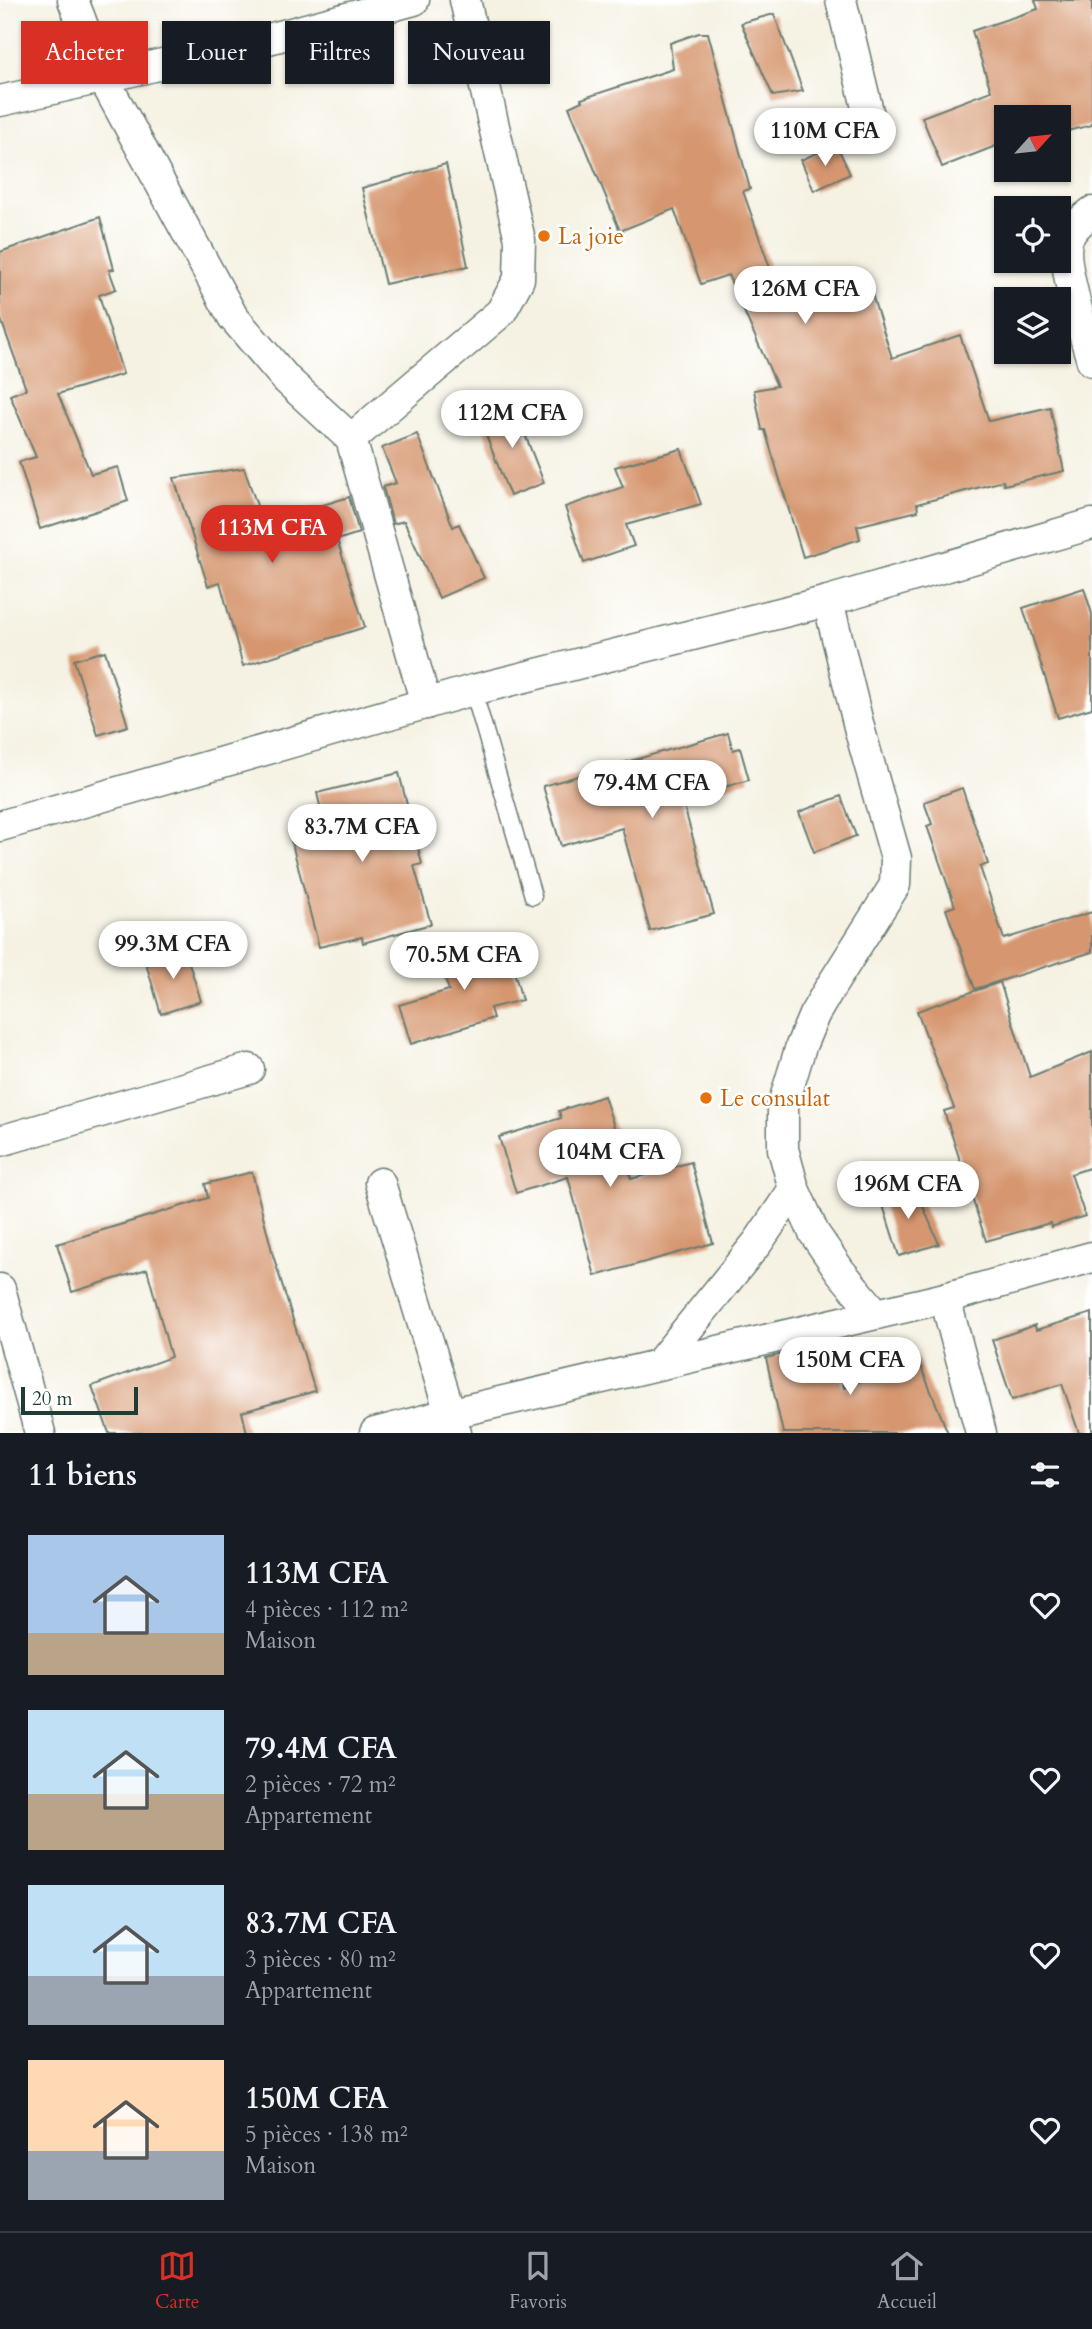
<!DOCTYPE html>
<html lang="fr">
<head>
<meta charset="utf-8">
<style>
	:root { --surface:#171b24; --page:#242831; --text:#f1f3f6; --muted:#9ea1a6; --line:#363941; --accent:#d93025 }
	body { margin:0; font-family:Cardo,serif; background:var(--page); color:var(--text); height:100vh; display:flex; flex-direction:column; font-size:26px; white-space:nowrap }
	* { box-sizing:border-box; margin:0 }
	p { font-size:23px; color:var(--muted) }
	.icon { flex:none; width:38px; height:38px; fill:none; stroke:currentColor; stroke-width:2; stroke-linecap:round; stroke-linejoin:round }
	.map { position:relative; height:1433px; overflow:hidden }
	.details { display:flex; flex-direction:column; background:var(--surface); flex:1 }
	.details>* { flex:none }
	.hud { position:absolute; left:21px; top:21px; width:700px; height:63px; display:flex; gap:14px }
	.needle { width:46px; rotate:63deg }
	.tools { position:absolute; left:994px; top:105px; display:grid; gap:14px }
	.tools a { display:grid; place-items:center; width:77px; height:77px; border-radius:0px; background:var(--surface); box-shadow:0 2px 5px #0004; font-size:35px }
	.scale { position:absolute; left:21px; bottom:18px; width:117px; box-sizing:border-box; padding-left:7px; border:4px solid #1f3d34; border-top:0; font-size:19px; line-height:24px; white-space:nowrap; color:#1f3d34; -webkit-text-stroke:5px #fff; paint-order:stroke }
	.price { position:absolute; translate:-50% -60px; padding:0 16px; border-radius:24px; background:#fff; color:#222; font-size:23px; line-height:46px; filter:drop-shadow(0 2px 4px #0008) }
	.price::after { content:''; position:absolute; left:50%; top:42px; width:21px; height:16px; margin-left:-10px; background:inherit; clip-path:polygon(0 0,100% 0,50% 100%) }
	.price.active { background:var(--accent); color:#fff }
	ul { padding:0; list-style:none }
	li { display:flex; align-items:center; gap:21px; height:175px; padding:0 28px }
	li span { display:grid; place-items:center; flex:none; width:196px; height:140px; border-radius:0px; color:#555 }
	li>.icon { margin-inline-start:auto }
	span .icon { width:84px; height:84px; fill:#fffc; stroke-width:1 }
	li b { font-size:30px }
	h2 { display:flex; justify-content:space-between; align-items:center; height:84px; padding:0 28px; font-size:30px }
	.chip { padding:0 24px; border-radius:0px; background:var(--surface); box-shadow:0 2px 5px #0004; font-size:24px; line-height:63px }
	.chip.active { background:var(--accent); color:#fff }
	.tabs { display:flex; justify-content:space-around; align-items:center; height:98px; border-top:2px solid var(--line); background:var(--surface); font-size:19px; color:var(--muted) }
	.tabs a { display:grid; justify-items:center; gap:4px }
	.tabs .active { color:var(--accent) }
	.map>svg:first-child { display:block }
	.building { fill:#d69770 }
	.lines { fill:none; stroke-linecap:round; stroke-linejoin:round }
	.service-casing { stroke:#6a7c71; stroke-width:19 }
	.minor-casing { stroke:#6a7c71; stroke-width:33 }
	.service { stroke:#fff; stroke-width:16 }
	.minor { stroke:#fff; stroke-width:30 }
	.food-dot { fill:#e8710a; stroke:#fff; stroke-width:2.5 }
	.labels { text-anchor:middle; dominant-baseline:central; stroke-width:5; stroke-linejoin:round; paint-order:stroke }
	.food-label { font-size:23px; fill:#c56008; stroke:#fff; text-anchor:start }
</style>
</head>
<body>
<div class="map">
<svg width="1092" height="1433" viewBox="0 0 1092 1433">
	<rect width="100%" height="100%" fill="#fff"/>
	<filter id="ink" filterUnits="userSpaceOnUse"><feTurbulence type="fractalNoise" baseFrequency=".0143" numOctaves="2"/><feDisplacementMap in="SourceGraphic" scale="14" xChannelSelector="R" yChannelSelector="G"/><feConvolveMatrix kernelMatrix="1 2 1 2 8 2 1 2 1" color-interpolation-filters="sRGB"/></filter>
	<filter id="wash" filterUnits="userSpaceOnUse"><feTurbulence type="fractalNoise" baseFrequency=".00686" numOctaves="4" result="noise"/><feDisplacementMap in="SourceGraphic" scale="28" xChannelSelector="R" yChannelSelector="G"/><feGaussianBlur stdDeviation="1.57" result="paint"/><feColorMatrix in="noise" values="0 0 0 0 0 0 0 0 0 0 0 0 0 0 0 0 0 1.4 0 .05"/><feComposite in="paint" operator="in"/></filter>
	<g filter="url(#wash)">
		<rect width="100%" height="100%" fill="#f5f2e3"/>
		<g id="blocks">
			<g class="building">
				<polygon points="1035,0 1092,0 1092,125 1059,133 1059,117 1006,117 1006,142 942,167 922,117 991,91 972,31 1038,9"/>
				<polygon points="774,14 803,91 773,96 741,23"/>
				<polygon points="699,33 708,33 750,189 743,191 777,288 789,283 798,303 868,282 892,358 960,335 989,421 1050,407 1064,471 1004,485 1003,481 917,504 918,511 857,526 860,539 803,557 765,430 762,430 754,390 777,386 728,275 701,284 674,209 620,231 569,107 582,101 581,99 673,69 670,43"/>
				<polygon points="821,151 840,152 850,174 814,191 801,160"/>
				<polygon points="446,164 468,266 385,284 362,188"/>
				<polygon points="100,217 114,269 109,270 116,289 99,295 123,374 58,394 91,474 118,467 128,501 40,529 19,462 36,457 10,395 26,389 0,317 0,252"/>
				<polygon points="513,404 544,483 510,496 479,417"/>
				<polygon points="417,434 453,527 459,524 484,578 439,598 404,521 393,524 383,487 396,483 382,448"/>
				<polygon points="681,449 701,504 626,525 634,546 584,563 565,507 623,487 615,467"/>
				<polygon points="244,468 263,523 349,497 359,533 337,540 365,627 243,666 220,582 208,586 174,478"/>
				<polygon points="1084,588 1092,614 1092,708 1058,718 1023,608"/>
				<polygon points="105,651 128,726 98,735 74,660"/>
				<polygon points="728,733 733,750 740,748 749,780 682,799 714,914 650,931 622,828 561,846 543,786"/>
				<polygon points="399,773 422,864 414,866 431,924 363,943 362,937 319,947 290,836 325,827 317,793"/>
				<polygon points="962,788 988,864 980,867 1004,939 1092,912 1092,952 975,989 946,909 955,906 927,826 932,824 924,802"/>
				<polygon points="841,796 856,836 814,852 799,812"/>
				<polygon points="505,939 522,1000 490,1008 493,1018 411,1044 399,1005 449,990 437,957"/>
				<polygon points="184,947 201,1001 161,1014 145,960"/>
				<polygon points="1000,982 1030,1077 1092,1052 1092,1167 1071,1174 1085,1216 1051,1227 1050,1223 986,1241 944,1111 954,1108 917,1011"/>
				<polygon points="604,1096 631,1179 691,1162 713,1243 595,1276 568,1177 516,1193 499,1137 561,1118 559,1111"/>
				<polygon points="252,1172 273,1255 315,1391 242,1412 247,1433 109,1433 92,1386 171,1357 147,1269 72,1292 57,1244 208,1198 205,1184"/>
				<polygon points="914,1185 939,1244 899,1256 880,1196"/>
				<polygon points="1092,1313 1092,1433 1079,1433 1062,1384 1012,1400 992,1340 1035,1325 1036,1330"/>
				<polygon points="833,1342 844,1388 917,1357 948,1433 783,1433 766,1358"/>
			</g>
		</g>
	</g>
	<g filter="url(#ink)">
		<use href="#blocks" fill-opacity="0" stroke="#6a7c71" stroke-width="2"/>
		<g class="lines">
			<g class="service-casing">
				<polyline id="service" points="473,690 533,896"/>
			</g>
			<g class="minor-casing">
				<g id="minor">
					<polyline points="73,0 102,76 233,317 286,379 351,439 426,704"/>
					<polyline points="841,0 871,124"/>
					<polyline points="0,101 246,45 414,0"/>
					<path d="M1092,212C1083,219 1074,226 1069,236C1058,258 1085,335 1092,361"/>
					<polyline points="351,439 501,312 519,279 520,240 465,0"/>
					<polyline points="828,601 860,731 896,858 895,885 828,991 814,1015 801,1046 783,1105 783,1149 794,1189 814,1233 840,1271 876,1314"/>
					<polyline points="0,826 473,690 828,601 1092,524"/>
					<polyline points="0,1141 249,1069"/>
					<polyline points="380,1183 456,1433"/>
					<polyline points="0,1289 40,1433"/>
					<polyline points="945,1298 981,1433"/>
					<polyline points="660,1363 758,1242 794,1189"/>
					<polyline points="375,1433 452,1413 945,1298 1092,1257"/>
				</g>
			</g>
			<use href="#service" class="service"/>
			<use href="#minor" class="minor"/>
		</g>
	</g>
	<g class="food-dot">
		<circle cx="544" cy="236" r="7"/>
		<circle cx="706" cy="1098" r="7"/>
	</g>
	<g class="labels">
		<g class="food-label">
			<text x="558" y="236">La joie</text>
			<text x="720" y="1098">Le consulat</text>
		</g>
	</g>
</svg>
<div class="tools">
<a><svg class="needle" viewBox="-14 -14 28 28"><path d="M0-13l5 13h-10z" fill="#e53935"/><path d="M0 13l5-13h-10z" fill="#9ea1a6"/></svg></a>
<a><svg class="icon" aria-label="locate" viewBox="0 0 24 24"><circle cx="12" cy="12" r="6"/><path d="M12 2v4M12 18v4M2 12h4M18 12h4"/></svg></a>
<a><svg class="icon" aria-label="layers" viewBox="0 0 24 24"><path d="M12 4l9 5-9 5-9-5zM3 14l9 5 9-5"/></svg></a>
</div>
<div class="scale">20 m</div>
<b class="price" style="left:825px;top:168px">110M CFA</b>
<b class="price" style="left:805px;top:326px">126M CFA</b>
<b class="price" style="left:512px;top:450px">112M CFA</b>
<b class="price active" style="left:272px;top:565px">113M CFA</b>
<b class="price" style="left:652px;top:820px">79.4M CFA</b>
<b class="price" style="left:362px;top:864px">83.7M CFA</b>
<b class="price" style="left:173px;top:981px">99.3M CFA</b>
<b class="price" style="left:464px;top:992px">70.5M CFA</b>
<b class="price" style="left:610px;top:1189px">104M CFA</b>
<b class="price" style="left:908px;top:1221px">196M CFA</b>
<b class="price" style="left:850px;top:1397px">150M CFA</b>
<div class="hud">
<a class="chip active">Acheter</a>
<a class="chip">Louer</a>
<a class="chip">Filtres</a>
<a class="chip">Nouveau</a>
</div>
</div>
<section class="details">
<h2>11 biens<svg class="icon" aria-label="filters" viewBox="0 0 24 24"><path d="M4 7h16M4 17h16"/><circle cx="9" cy="7" r="2"/><circle cx="15" cy="17" r="2"/></svg></h2>
<ul>
<li><span style="background:linear-gradient(#a9c7e8 70%,#b9a48a 0)"><svg class="icon" aria-label="home" viewBox="0 0 24 24"><path d="M3 11l9-7 9 7M6 9v11h12V9"/></svg></span><div><b>113M CFA</b><p>4 pièces · 112 m²</p><p>Maison</p></div><svg class="icon" aria-label="heart" viewBox="0 0 24 24"><path d="M12 20l-8-8c-3-5 5-10 8-4 3-6 11-1 8 4z"/></svg></li>
<li><span style="background:linear-gradient(#bfe0f5 60%,#b9a48a 0)"><svg class="icon" aria-label="home" viewBox="0 0 24 24"><path d="M3 11l9-7 9 7M6 9v11h12V9"/></svg></span><div><b>79.4M CFA</b><p>2 pièces · 72 m²</p><p>Appartement</p></div><svg class="icon" aria-label="heart" viewBox="0 0 24 24"><path d="M12 20l-8-8c-3-5 5-10 8-4 3-6 11-1 8 4z"/></svg></li>
<li><span style="background:linear-gradient(#bfe0f5 65%,#9aa5b1 0)"><svg class="icon" aria-label="home" viewBox="0 0 24 24"><path d="M3 11l9-7 9 7M6 9v11h12V9"/></svg></span><div><b>83.7M CFA</b><p>3 pièces · 80 m²</p><p>Appartement</p></div><svg class="icon" aria-label="heart" viewBox="0 0 24 24"><path d="M12 20l-8-8c-3-5 5-10 8-4 3-6 11-1 8 4z"/></svg></li>
<li><span style="background:linear-gradient(#ffd9b3 65%,#9aa5b1 0)"><svg class="icon" aria-label="home" viewBox="0 0 24 24"><path d="M3 11l9-7 9 7M6 9v11h12V9"/></svg></span><div><b>150M CFA</b><p>5 pièces · 138 m²</p><p>Maison</p></div><svg class="icon" aria-label="heart" viewBox="0 0 24 24"><path d="M12 20l-8-8c-3-5 5-10 8-4 3-6 11-1 8 4z"/></svg></li>
</ul>
</section>
<nav class="tabs">
<a class="active"><svg class="icon" aria-label="map" viewBox="0 0 24 24"><path d="M3 6l6-2 6 2 6-2v14l-6 2-6-2-6 2zM9 4v14M15 6v14"/></svg>Carte</a>
<a><svg class="icon" aria-label="saved" viewBox="0 0 24 24"><path d="M7 4h10v16l-5-4-5 4z"/></svg>Favoris</a>
<a><svg class="icon" aria-label="home" viewBox="0 0 24 24"><path d="M3 11l9-7 9 7M6 9v11h12V9"/></svg>Accueil</a>
</nav>
</body>
</html>
